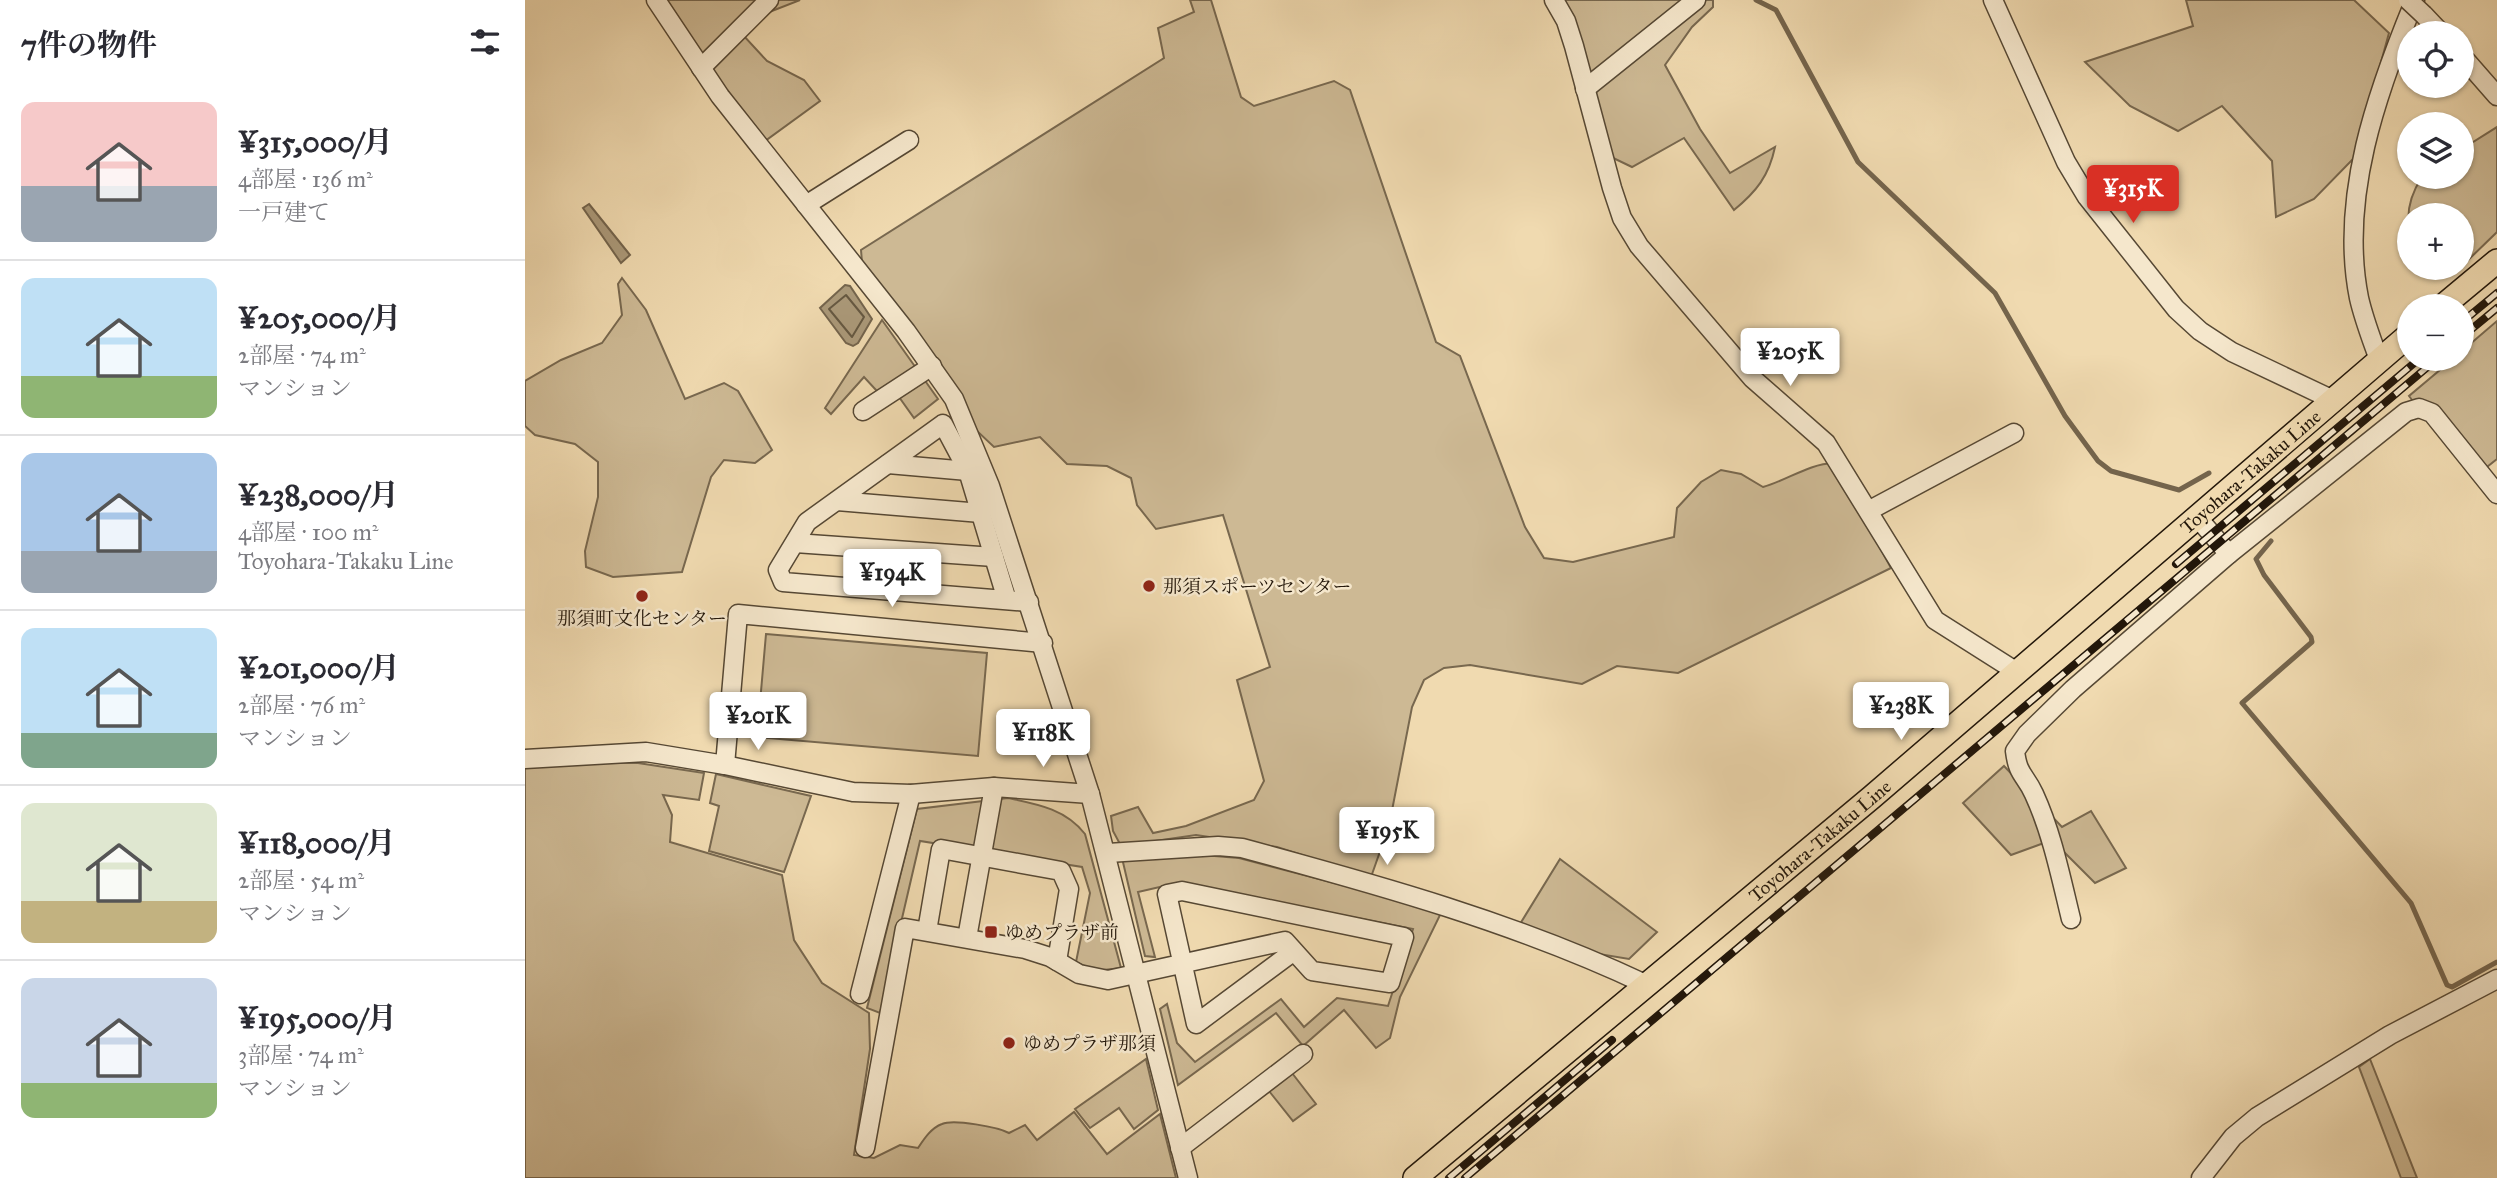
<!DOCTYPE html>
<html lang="ja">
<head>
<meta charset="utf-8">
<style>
	:root { --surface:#fff; --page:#f7f7f7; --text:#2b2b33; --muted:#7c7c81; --line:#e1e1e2; --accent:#d93025 }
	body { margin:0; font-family:"IM FELL Great Primer","Noto Serif JP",serif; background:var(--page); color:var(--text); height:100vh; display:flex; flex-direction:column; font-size:26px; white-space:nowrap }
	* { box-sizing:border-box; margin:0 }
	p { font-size:23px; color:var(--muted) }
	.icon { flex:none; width:38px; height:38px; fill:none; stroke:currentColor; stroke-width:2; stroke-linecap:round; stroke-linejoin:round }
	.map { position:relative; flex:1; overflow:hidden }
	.panel { display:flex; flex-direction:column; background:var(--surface); width:525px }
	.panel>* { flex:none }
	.fabs { position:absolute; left:1872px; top:21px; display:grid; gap:14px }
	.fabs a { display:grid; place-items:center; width:77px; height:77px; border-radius:50%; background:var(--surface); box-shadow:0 2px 5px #0004; font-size:35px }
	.price { position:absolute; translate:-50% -60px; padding:0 16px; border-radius:7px; background:#fff; color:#222; font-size:23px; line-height:46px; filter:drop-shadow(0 2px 4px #0008) }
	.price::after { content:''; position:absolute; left:50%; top:42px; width:21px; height:16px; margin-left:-10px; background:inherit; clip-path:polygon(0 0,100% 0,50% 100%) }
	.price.selected { background:var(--accent); color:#fff }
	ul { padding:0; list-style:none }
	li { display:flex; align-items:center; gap:21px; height:175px; padding:0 21px }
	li+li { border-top:2px solid var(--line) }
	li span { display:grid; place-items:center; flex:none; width:196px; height:140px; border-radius:14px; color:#555 }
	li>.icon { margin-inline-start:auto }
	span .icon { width:84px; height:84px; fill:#fffc; stroke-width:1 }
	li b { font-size:30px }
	h2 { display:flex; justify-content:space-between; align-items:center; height:84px; padding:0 21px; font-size:30px }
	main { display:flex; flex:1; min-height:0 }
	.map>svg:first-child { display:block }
	.green { fill:#cdb994; stroke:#78684f; stroke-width:2 }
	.water { fill:#aa9878; stroke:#74644c; stroke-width:2 }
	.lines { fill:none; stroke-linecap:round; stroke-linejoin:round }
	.shore { stroke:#665841; stroke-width:2 }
	.stream { stroke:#74644c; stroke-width:5 }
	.minor-casing { stroke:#564834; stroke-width:21 }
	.major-casing { stroke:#23170a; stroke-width:26 }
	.minor { stroke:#f5e7cc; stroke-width:18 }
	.major { stroke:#f0dab0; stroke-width:23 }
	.rail-casing { stroke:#23170a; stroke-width:8 }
	.rail { stroke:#f5e7cc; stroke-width:5; stroke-dasharray:16; stroke-linecap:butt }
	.minor-bridge-casing { stroke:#564834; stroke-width:21; stroke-linecap:butt }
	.minor-bridge { stroke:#f5e7cc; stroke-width:18 }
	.poi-dot { fill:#8f2418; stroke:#f5e7cc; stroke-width:2.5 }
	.labels { text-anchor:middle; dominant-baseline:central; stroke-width:5; stroke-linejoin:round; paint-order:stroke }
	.street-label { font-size:19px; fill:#23170a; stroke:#f5e7cc }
	.poi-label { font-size:19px; fill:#23170a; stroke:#f5e7cc; text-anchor:start }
</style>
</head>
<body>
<main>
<section class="panel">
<h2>7件の物件<svg class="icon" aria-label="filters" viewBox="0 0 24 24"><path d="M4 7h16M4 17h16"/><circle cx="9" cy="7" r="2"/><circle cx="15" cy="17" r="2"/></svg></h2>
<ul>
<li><span style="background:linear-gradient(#f6c9c9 60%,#9aa5b1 0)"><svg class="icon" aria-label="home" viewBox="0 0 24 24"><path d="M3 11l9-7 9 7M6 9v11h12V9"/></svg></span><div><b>¥315,000/月</b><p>4部屋 · 136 m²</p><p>一戸建て</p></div></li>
<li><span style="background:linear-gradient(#bfe0f5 70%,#8fb573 0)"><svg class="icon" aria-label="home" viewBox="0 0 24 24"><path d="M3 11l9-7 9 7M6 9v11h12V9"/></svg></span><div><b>¥205,000/月</b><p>2部屋 · 74 m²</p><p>マンション</p></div></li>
<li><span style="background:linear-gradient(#a9c7e8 70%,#9aa5b1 0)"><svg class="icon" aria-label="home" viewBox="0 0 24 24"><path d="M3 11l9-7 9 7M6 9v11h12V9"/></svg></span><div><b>¥238,000/月</b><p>4部屋 · 100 m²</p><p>Toyohara-Takaku Line</p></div></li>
<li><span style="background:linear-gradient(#bfe0f5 75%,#7fa58c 0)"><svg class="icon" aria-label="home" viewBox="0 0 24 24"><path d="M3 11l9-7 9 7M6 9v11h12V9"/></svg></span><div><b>¥201,000/月</b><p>2部屋 · 76 m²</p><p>マンション</p></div></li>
<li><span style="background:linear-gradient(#dfe7d0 70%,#c2b280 0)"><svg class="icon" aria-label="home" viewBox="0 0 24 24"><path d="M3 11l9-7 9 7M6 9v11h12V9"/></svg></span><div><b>¥118,000/月</b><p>2部屋 · 54 m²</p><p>マンション</p></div></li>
<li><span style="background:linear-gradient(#c9d6e8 75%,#8fb573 0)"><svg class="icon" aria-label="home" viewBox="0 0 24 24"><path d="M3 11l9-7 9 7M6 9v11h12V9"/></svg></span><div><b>¥195,000/月</b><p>3部屋 · 74 m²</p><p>マンション</p></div></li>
</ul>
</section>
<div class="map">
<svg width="1972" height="1178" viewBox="0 0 1972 1178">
	<rect width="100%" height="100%" fill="#f0dab0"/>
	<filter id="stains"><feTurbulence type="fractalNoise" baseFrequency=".00286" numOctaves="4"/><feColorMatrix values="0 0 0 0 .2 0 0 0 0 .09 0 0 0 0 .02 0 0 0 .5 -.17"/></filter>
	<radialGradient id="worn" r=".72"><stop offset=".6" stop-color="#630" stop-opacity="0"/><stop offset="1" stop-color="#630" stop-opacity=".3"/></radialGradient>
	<g class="green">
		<polygon points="142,0 275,0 229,18 217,34 242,61 279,80 295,101 240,141 194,81"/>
		<path d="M665,0H686L716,97L729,106L809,81L825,90L911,342L935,356L1000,527L1019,558L1048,562L1149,537L1152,508L1176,482L1196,470L1216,474L1238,487C1263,480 1283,464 1309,463L1366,568L1153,673L1092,666L1057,684L945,665L919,668L899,680L887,707L864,826L846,877L752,847L671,835L596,846L588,831L586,816L613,807L628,833L661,826L729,800L739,781L712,680L745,667L698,515L631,529L612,505L606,478L582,466L542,464L515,437L469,447L452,431L435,397L337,262L336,250L639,58L633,28L669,12Z"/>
		<path d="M1032,0H1188V7L1167,27L1140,65L1175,129L1205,173L1250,147C1244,176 1231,192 1209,210L1159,138L1107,167L1084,156Z"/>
		<polygon points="1661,0 1829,0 1864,33 1830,157 1789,199 1751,217 1747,161 1697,106 1653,131 1605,106 1560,62 1668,26"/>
		<path d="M1972,127V232L1937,266V215H1885V235C1880,213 1885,195 1897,177H1937V149Z"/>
		<polygon points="97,278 121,310 160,399 199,383 213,391 247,450 230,463 199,460 186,477 157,572 88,577 61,567 60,551 73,497 73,462 50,444 10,435 0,426 0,381 36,360 77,343 97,315 93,284"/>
		<polygon points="357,320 413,399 389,418 374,397 363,403 339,377 306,414 300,408"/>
		<polygon points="1972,321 1972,459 1948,478 1884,396 1928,359 1937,359 1937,351"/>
		<polygon points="241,634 462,653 453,756 232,737"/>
		<path d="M68,762L113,763L179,773L174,800L138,795L147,815L145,842L257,875L269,940L297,983L344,1013L345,1049L329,1155L349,1158L375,1145L393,1148C399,1139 406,1128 417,1124C429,1119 473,1127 484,1133L500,1125L512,1140L549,1112L582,1154L635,1114L651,1178H0V768Z"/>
		<polygon points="1479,766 1537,827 1566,811 1601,868 1570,883 1527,840 1486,855 1438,803"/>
		<polygon points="191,774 286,796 259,872 184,851 194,806 185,803"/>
		<path d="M483,798C512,804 541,809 560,834L596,968L570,971L551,962L565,893L557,867L395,841L355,1013L342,1008L392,809Z"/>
		<polygon points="677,855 714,858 917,911 875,997 865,1038 851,1048 819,1010 778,1046 751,1013 653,1085 635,1009 642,1004 652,1043 670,1062 756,999 779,1027 812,998 863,1006 888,929 652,883 613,892 630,957 620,956 597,858"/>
		<polygon points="1035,859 1132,932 1104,959 1062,952 995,924"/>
		<polygon points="621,1059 633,1110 609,1129 594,1108 565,1128 550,1109"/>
		<polygon points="1845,1059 1892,1178 1876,1178 1834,1067"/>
		<polygon points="767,1073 791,1104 768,1121 744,1091"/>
	</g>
	<g class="water">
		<polygon points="64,204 105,255 96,263 58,208"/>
		<polygon points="320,285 325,286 347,319 333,343 328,346 321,343 295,308"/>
	</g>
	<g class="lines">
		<polygon class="shore" points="321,295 339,317 327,337 304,309"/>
		<g class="stream">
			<polyline points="1231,0 1251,10 1333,162 1470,293 1540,416 1573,461 1586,471 1654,490 1684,473"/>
			<polyline points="1746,541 1731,559 1739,575 1786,637 1787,642 1717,703 1886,903 1922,985 1927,987 1972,962"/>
		</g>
		<g class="minor-casing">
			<g id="minor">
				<polyline points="131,0 195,96 381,331 429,399 465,486 565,794 663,1178"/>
				<polyline points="1029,0 1041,21 1049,46 1087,188 1097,218 1114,246 1227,378 1301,443 1410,620 1492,672"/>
				<polyline points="1468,0 1541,162 1562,197 1651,309 1675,331 1707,352 1806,399"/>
				<polyline points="1899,15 1916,33"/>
				<polyline points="1937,56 1972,96"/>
				<polyline points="176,68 244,0"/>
				<polyline points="1060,89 1171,0"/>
				<polyline points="281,205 384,140"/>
				<path d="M1854,360C1847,340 1839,320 1834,298C1814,198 1852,92 1890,0"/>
				<polyline points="338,411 407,366"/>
				<polyline points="363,464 443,471"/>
				<polyline points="312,501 456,513"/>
				<polyline points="1345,510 1489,433"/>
				<polyline points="1671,516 1704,554"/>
				<polyline points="270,543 469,557"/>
				<polyline points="482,600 443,471 418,424 282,522 253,570 258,582 504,602"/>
				<polyline points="0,759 121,752 200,765 328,792 386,794 469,787 565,794"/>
				<polyline points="200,765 213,614 518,643"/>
				<path d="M583,853L693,846L717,848C854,885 991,923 1120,984"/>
				<path d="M1546,919C1536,878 1527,833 1509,794C1500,774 1493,776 1490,751L1502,734L1548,689L1704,554L1881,412L1894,408L1907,413L1972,494"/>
				<polyline points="402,931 416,849 536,871 544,889 532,961"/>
				<polyline points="442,938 469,787"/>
				<polyline points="335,994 386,794"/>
				<polyline points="340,1148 380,928 500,949 525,957 554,974 583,980 760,941 787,971 865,983 879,937 657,891 642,894 671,1024 769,951"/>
				<polyline points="655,1148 778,1054"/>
				<polyline points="1676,1178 1708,1137 1732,1117 1865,1035 1972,979"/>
			</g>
		</g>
		<g class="major-casing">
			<g id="major">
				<polyline points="1918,306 1972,261"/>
				<path id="s1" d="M890,1178L1347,797L1885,334"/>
			</g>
		</g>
		<use href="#minor" class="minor"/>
		<use href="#major" class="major"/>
		<g class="rail-casing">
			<g id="rail">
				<polyline points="1937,322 1972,293"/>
				<polyline points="1937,337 1972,308"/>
				<polyline points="1651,564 1894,359"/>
				<polyline points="924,1178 1087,1040"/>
				<polyline points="940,1178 1912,359"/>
			</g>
		</g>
		<use href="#rail" class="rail"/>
		<g class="minor-bridge-casing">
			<polyline id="minor-bridge" points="1883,0 1899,15"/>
		</g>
		<use href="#minor-bridge" class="minor-bridge"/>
	</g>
	<g class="poi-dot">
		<circle cx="624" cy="586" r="7"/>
		<circle cx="117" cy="596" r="7"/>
		<rect x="459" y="925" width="14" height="14" rx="3.5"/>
		<circle cx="484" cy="1043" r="7"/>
	</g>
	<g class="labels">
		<g class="street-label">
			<text stroke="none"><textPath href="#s1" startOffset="1094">Toyohara-Takaku Line</textPath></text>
			<text stroke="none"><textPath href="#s1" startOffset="527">Toyohara-Takaku Line</textPath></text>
		</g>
		<g class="poi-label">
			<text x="638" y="586">那須スポーツセンター</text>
			<text x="117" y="618" text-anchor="middle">那須町文化センター</text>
			<text x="480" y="932">ゆめプラザ前</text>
			<text x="498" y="1043">ゆめプラザ那須</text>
		</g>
	</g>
	<rect width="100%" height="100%" filter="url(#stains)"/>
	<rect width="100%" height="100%" fill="url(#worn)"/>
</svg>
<div class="fabs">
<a><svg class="icon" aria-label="locate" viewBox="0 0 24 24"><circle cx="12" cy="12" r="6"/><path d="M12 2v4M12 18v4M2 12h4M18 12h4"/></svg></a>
<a><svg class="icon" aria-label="layers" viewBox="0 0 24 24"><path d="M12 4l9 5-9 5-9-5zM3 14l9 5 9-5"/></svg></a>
<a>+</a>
<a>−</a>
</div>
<b class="price selected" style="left:1608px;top:225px">¥315K</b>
<b class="price" style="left:1265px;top:388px">¥205K</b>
<b class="price" style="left:367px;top:609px">¥194K</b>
<b class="price" style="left:1376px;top:742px">¥238K</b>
<b class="price" style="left:233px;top:752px">¥201K</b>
<b class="price" style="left:518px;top:769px">¥118K</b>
<b class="price" style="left:862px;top:867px">¥195K</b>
</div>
</main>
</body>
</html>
